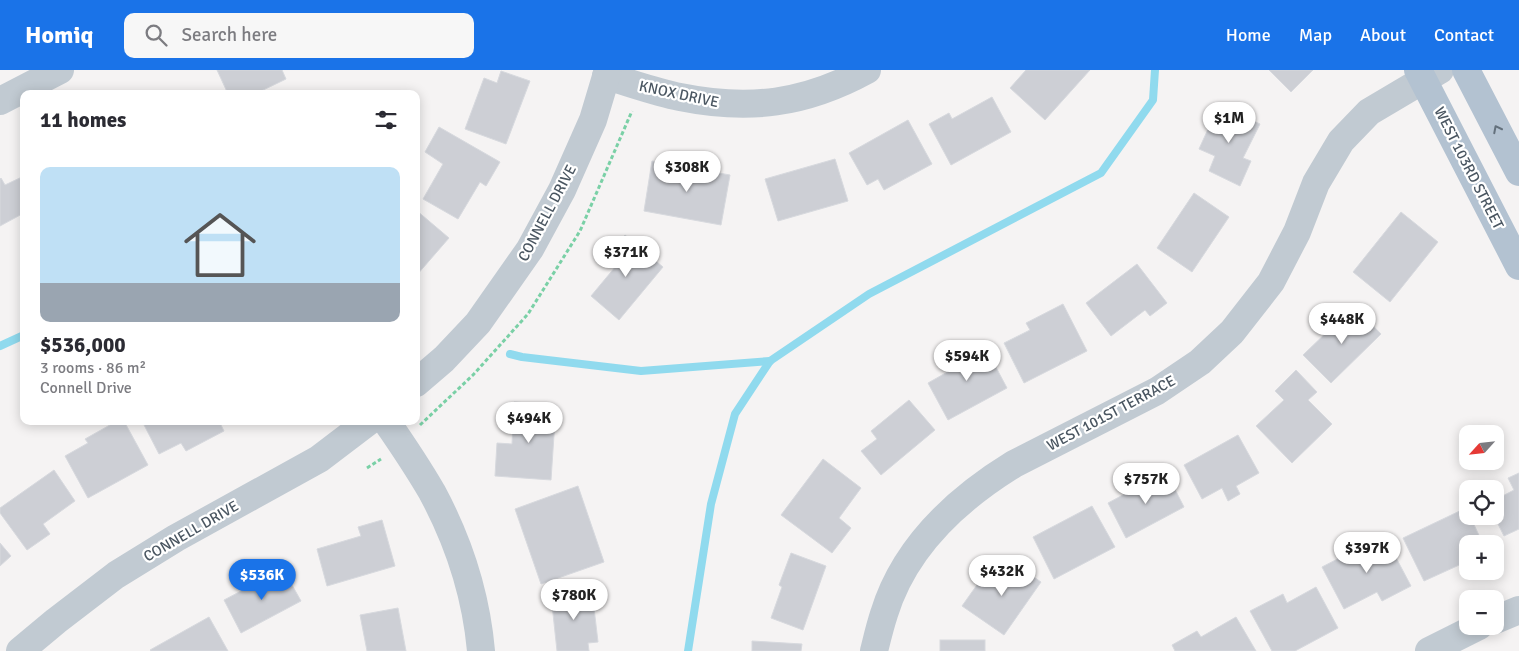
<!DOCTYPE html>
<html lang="en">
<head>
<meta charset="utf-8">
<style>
	:root { --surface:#fff; --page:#f7f7f7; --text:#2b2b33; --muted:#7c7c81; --line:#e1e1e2; --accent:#1a73e8 }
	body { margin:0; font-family:Signika,sans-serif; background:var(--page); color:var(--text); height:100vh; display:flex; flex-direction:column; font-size:19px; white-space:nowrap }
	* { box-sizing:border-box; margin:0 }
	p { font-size:16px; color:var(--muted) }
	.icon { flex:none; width:28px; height:28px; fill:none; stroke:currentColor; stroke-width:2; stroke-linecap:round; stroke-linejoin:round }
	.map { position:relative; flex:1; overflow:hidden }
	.sheet { position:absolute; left:20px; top:20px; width:400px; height:335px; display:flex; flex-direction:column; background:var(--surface); border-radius:10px; box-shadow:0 2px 12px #0003 }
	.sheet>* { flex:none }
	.needle { width:32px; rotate:243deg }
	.fabs { position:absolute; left:1459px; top:355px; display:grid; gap:10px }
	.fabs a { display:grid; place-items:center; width:45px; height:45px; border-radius:10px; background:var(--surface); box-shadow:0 2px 12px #0003; font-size:25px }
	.price { position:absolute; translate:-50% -42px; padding:0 11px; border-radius:18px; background:#fff; color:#222; font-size:16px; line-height:32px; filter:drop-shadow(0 1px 2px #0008) }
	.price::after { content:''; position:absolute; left:50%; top:30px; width:15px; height:11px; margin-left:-8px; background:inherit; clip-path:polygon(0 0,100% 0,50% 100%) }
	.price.selected { background:var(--accent); color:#fff }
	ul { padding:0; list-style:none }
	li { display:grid; align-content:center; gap:10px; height:265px; padding:0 20px }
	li+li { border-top:1px solid var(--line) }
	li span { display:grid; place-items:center; height:155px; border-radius:10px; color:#555 }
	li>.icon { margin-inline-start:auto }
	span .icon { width:90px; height:90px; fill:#fffc; stroke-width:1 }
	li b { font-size:21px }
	h2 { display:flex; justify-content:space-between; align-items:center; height:60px; padding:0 20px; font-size:21px }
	header { display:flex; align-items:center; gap:30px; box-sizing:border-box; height:70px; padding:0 25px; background:var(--accent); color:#fff }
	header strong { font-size:24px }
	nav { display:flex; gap:28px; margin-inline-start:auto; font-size:18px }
	.search { width:350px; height:45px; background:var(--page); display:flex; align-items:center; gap:12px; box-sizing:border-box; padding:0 18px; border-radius:10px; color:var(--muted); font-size:19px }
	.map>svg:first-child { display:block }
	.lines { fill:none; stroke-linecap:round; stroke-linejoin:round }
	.stream { stroke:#90daee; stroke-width:8 }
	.building { fill:#cdcfd5; stroke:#d7d9de }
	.path { stroke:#7ad0a6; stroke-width:3; stroke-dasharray:4 2.5; stroke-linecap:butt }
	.minor { stroke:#c1cad2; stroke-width:28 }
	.major { stroke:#b3c2d1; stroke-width:28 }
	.oneway { stroke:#64717d }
	.labels { text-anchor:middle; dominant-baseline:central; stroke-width:4.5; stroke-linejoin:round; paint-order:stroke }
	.street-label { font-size:15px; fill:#4a5661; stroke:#fff }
</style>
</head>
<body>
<header>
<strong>Homiq</strong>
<div class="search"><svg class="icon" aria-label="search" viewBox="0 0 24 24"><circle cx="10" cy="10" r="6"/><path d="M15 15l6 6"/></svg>Search here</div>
<nav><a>Home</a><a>Map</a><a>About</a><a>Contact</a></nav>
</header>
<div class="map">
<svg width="1519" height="581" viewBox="0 0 1519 581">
	<rect width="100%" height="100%" fill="#f5f3f3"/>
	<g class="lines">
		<g class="stream">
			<polyline points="0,276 24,265"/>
			<polyline points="510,284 522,287 641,301 770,291"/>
			<polyline points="688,581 711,434 735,344 770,291 869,224 1101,103 1153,30 1155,0"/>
		</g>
	</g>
	<g class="building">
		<polygon points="217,0 282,0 286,9 255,24 228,24"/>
		<polygon points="1026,0 1090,0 1045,50 1010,18"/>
		<polygon points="1269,0 1313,0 1291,22"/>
		<polygon points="501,1 530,11 506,74 465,59 484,8 497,13"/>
		<polygon points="992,27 1011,62 951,95 929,54 949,43 952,49"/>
		<polygon points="1219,35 1260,54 1243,88 1251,91 1240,116 1209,101 1215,86 1199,79"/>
		<polygon points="908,50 932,94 884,120 878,109 867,115 849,83"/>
		<polygon points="439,57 500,92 486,116 480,112 458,149 423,129 443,94 425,82"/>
		<polygon points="835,89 848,131 778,151 765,109"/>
		<polygon points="652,91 730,105 721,155 644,141"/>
		<polygon points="24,106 24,143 0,156 0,109 1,108 5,115"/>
		<polygon points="1194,123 1229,147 1192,202 1157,178"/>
		<polygon points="416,140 449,168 416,206"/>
		<polygon points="1401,142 1438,172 1390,232 1353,202"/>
		<polygon points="625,165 663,197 619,250 591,226 616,196 606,188"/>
		<polygon points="1137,194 1167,233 1150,246 1145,240 1111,266 1086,233"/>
		<polygon points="1063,234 1087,281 1024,313 1004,273 1030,260 1026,253"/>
		<polygon points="1354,236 1381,264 1331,313 1303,285"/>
		<polygon points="983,273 1007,318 948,350 928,313 951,300 947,293"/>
		<polygon points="1296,300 1317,322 1308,330 1332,354 1292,393 1256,356 1284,330 1275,321"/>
		<polygon points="909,330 935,360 881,405 861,381 877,369 871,361"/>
		<polygon points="514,332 556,335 551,410 495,406 497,373 512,374"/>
		<polygon points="117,351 124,351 148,395 88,428 65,386 88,373 85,369"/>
		<polygon points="142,351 219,351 224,361 186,381 181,373 159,384"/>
		<polygon points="1238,365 1259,403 1236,416 1240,424 1228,431 1222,418 1202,429 1184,395"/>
		<polygon points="823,389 861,418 839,448 851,458 832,483 781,445"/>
		<polygon points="54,400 75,431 43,454 50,464 27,480 0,443 0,438"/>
		<polygon points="1166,402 1184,437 1126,468 1108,433"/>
		<polygon points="1519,403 1519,459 1504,466 1494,446 1495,430 1514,420 1508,408"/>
		<polygon points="578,416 604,492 541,514 515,439"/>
		<polygon points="1092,436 1115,477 1054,509 1033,467"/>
		<polygon points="1466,438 1468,446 1470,446 1483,474 1468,474 1468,491 1424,511 1403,468"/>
		<polygon points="382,450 395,496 327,516 317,479 361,466 358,457"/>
		<polygon points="1384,465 1411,516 1382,531 1377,522 1344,539 1322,497"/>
		<polygon points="0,473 11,486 0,496"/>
		<polygon points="791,483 826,496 803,560 771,548 782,517 779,515"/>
		<polygon points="1008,489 1041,512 1004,565 962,536 984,505 993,511"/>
		<polygon points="283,499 301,531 241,563 224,530"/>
		<polygon points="1316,517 1338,558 1295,581 1272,581 1250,541 1283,524 1287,533"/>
		<polygon points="592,521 598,572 588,573 589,581 557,581 551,525"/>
		<polygon points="398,538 406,581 367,581 360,545"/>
		<polygon points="209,547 228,581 151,581 150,580"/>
		<polygon points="1236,547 1256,581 1175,581 1172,575 1197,561 1201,567"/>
		<rect x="940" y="570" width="45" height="11"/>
		<polygon points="752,571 802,574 801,581 752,581"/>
	</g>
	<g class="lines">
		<g class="path">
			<polyline points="420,355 473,305 528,244 580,161 632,41"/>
			<polyline points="367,398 381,389"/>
		</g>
		<g class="minor">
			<path d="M606,6C631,13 655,22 680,27C749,41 805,34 867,0"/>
			<polyline points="0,31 60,0"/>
			<polyline points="416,313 444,289 478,253 530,179 562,120 593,50 608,0"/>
			<path d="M386,351C402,374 418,398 432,422C459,472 476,525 481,581"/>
			<polyline points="1495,550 1519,540"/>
			<polyline points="20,581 56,551 116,505 176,468 319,389 369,351"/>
			<path d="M874,581C877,569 880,556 884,544C904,478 957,429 1014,394L1157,321L1200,292L1232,262L1271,212L1297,162L1316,113L1341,71L1369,42L1440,0"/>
			<polyline points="1429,581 1479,556"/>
		</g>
		<g class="major">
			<polyline points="1418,0 1519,196"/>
			<polyline points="1466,0 1519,102"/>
		</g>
	</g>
	<defs><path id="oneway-chevron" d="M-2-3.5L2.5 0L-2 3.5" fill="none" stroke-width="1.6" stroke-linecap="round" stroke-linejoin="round" transform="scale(1.25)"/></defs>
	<use class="oneway" href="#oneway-chevron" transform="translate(1497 59) rotate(-117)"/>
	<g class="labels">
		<g class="street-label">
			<text transform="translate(679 24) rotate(12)">KNOX DRIVE</text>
			<text transform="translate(1469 98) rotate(63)">WEST 103RD STREET</text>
			<text transform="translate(547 143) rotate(-62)">CONNELL DRIVE</text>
			<text transform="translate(1111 343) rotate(-28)">WEST 101ST TERRACE</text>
			<text transform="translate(191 461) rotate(-30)">CONNELL DRIVE</text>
		</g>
	</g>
</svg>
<div class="fabs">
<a><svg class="needle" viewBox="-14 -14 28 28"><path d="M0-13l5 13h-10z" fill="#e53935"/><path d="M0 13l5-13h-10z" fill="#7c7c81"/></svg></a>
<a><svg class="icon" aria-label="locate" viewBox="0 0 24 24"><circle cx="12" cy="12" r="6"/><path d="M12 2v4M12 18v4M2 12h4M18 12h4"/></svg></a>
<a>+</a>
<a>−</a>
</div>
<b class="price" style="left:1229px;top:74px">$1M</b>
<b class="price" style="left:687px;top:123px">$308K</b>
<b class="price" style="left:626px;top:208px">$371K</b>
<b class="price" style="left:1342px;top:275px">$448K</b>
<b class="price" style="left:967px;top:312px">$594K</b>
<b class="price" style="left:529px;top:374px">$494K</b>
<b class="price" style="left:1146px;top:435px">$757K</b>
<b class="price" style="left:1367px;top:504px">$397K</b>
<b class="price" style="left:1002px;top:527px">$432K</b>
<b class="price selected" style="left:262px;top:531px">$536K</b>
<b class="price" style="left:574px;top:551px">$780K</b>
<section class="sheet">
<h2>11 homes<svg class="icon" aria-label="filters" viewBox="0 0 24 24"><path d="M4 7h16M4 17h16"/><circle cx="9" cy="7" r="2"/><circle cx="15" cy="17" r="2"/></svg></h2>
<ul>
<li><span style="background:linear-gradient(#bfe0f5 75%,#9aa5b1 0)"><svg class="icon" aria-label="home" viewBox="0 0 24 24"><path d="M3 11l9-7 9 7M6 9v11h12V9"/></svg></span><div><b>$536,000</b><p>3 rooms · 86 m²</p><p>Connell Drive</p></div></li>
</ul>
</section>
</div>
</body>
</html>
